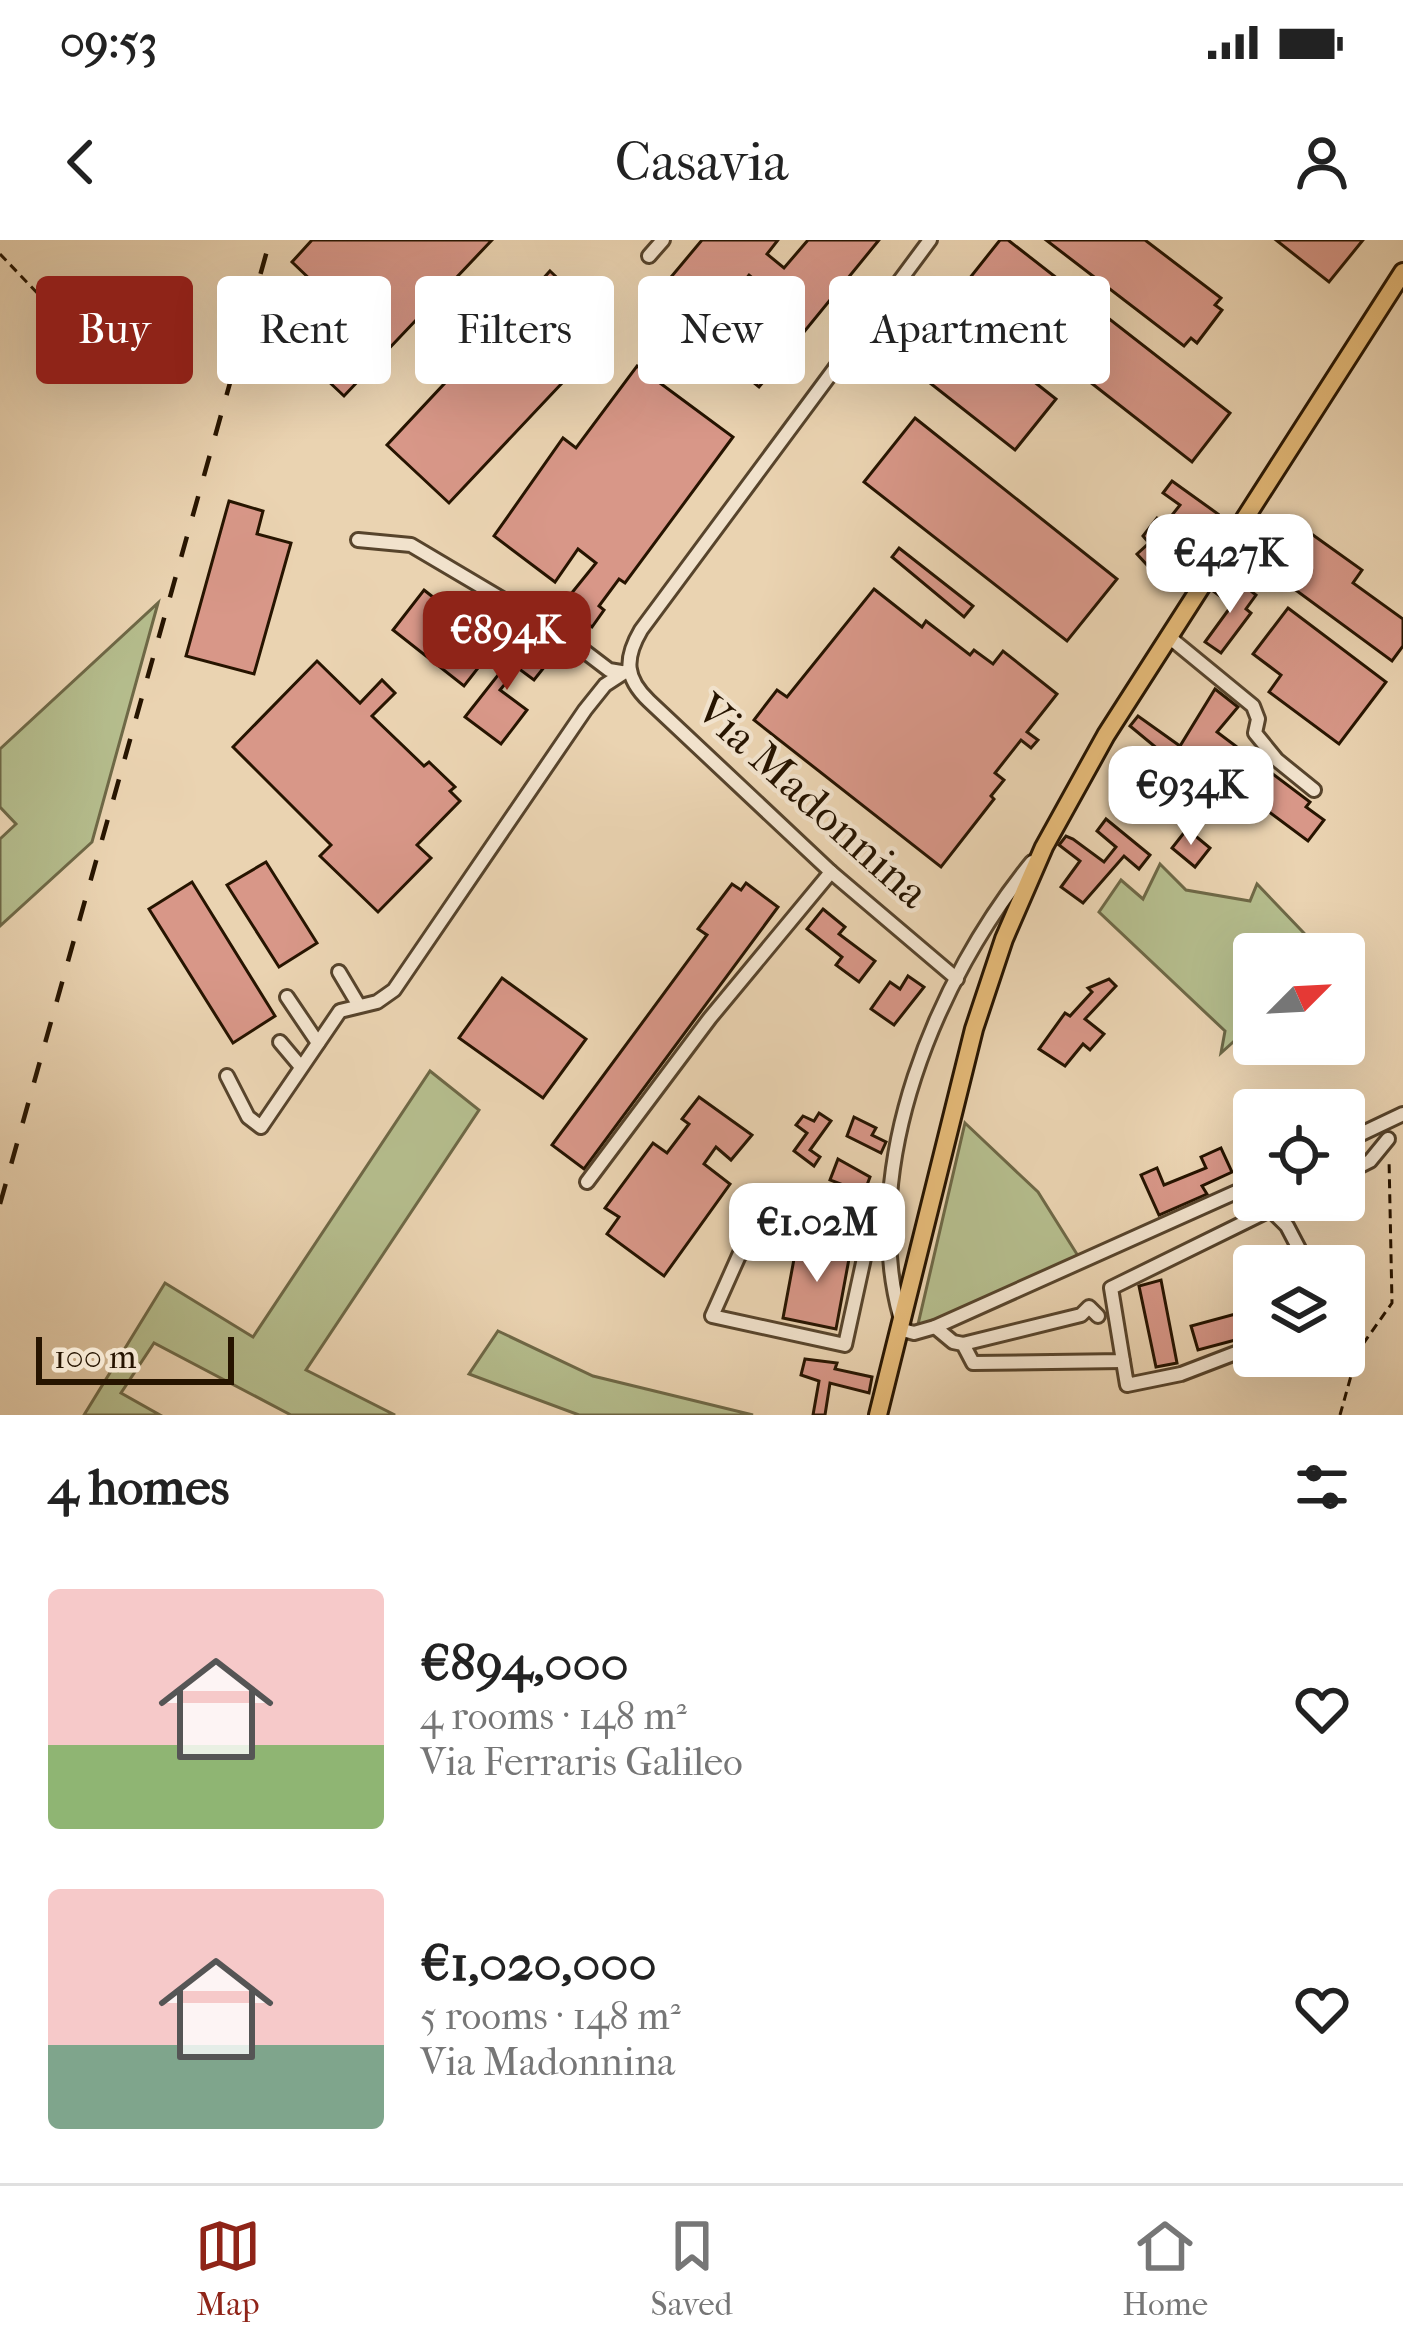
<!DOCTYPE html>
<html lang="en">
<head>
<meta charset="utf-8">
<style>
	:root { --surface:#fff; --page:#f6f6f6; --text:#222; --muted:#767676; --line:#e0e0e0; --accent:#8f2418 }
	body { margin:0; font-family:"IM FELL French Canon",serif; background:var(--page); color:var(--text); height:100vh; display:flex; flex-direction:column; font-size:45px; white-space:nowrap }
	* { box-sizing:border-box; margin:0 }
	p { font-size:39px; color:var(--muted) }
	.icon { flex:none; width:66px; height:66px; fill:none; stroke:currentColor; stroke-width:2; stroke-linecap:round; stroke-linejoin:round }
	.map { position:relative; height:1175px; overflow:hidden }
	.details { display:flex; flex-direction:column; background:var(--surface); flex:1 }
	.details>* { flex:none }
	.banner { position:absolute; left:36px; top:36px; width:1332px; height:108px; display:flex; gap:24px }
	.needle { width:78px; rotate:66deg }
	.tools { position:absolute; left:1233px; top:693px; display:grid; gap:24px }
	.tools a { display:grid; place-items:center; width:132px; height:132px; border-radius:12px; background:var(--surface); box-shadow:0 12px 48px #0002; font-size:60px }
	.scale { position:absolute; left:36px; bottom:30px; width:198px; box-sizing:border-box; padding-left:12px; border:6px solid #261400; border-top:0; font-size:33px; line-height:42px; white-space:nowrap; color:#261400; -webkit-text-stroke:9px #f1e2cc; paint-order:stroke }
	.price { position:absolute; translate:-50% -102px; padding:0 27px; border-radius:24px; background:#fff; color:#222; font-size:39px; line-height:78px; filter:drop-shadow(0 3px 6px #0008) }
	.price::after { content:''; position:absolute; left:50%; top:72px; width:36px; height:27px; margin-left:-18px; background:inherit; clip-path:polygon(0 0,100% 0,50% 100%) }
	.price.on { background:var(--accent); color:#fff }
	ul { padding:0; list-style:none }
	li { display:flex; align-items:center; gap:36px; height:300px; padding:0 48px }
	li span { display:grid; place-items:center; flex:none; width:336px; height:240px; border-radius:12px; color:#555 }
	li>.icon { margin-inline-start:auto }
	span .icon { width:144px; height:144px; fill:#fffc; stroke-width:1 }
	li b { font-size:51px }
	h2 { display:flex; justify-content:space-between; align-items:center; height:144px; padding:0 48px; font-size:51px }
	.chip { padding:0 42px; border-radius:12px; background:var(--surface); box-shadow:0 12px 48px #0002; font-size:42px; line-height:108px }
	.chip.on { background:var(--accent); color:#fff }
	.status { display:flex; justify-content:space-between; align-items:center; height:84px; padding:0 60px; background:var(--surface); direction:ltr }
	.status svg { height:33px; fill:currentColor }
	header { display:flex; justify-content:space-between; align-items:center; height:156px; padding:0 48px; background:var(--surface); font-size:54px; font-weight:600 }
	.tab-bar { display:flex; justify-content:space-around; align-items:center; height:168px; border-top:3px solid var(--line); background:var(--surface); font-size:33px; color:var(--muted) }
	.tab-bar a { display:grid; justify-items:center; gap:6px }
	.tab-bar .on { color:var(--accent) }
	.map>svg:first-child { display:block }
	.green { fill:#b5bd8d; stroke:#6e6846; stroke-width:3 }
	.building { fill:#d89788; stroke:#261400; stroke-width:3 }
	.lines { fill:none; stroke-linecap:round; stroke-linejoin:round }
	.minor-casing { stroke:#57442c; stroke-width:18 }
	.major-casing { stroke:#261400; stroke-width:22 }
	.path { stroke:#261400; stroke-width:3; stroke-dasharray:9 6; stroke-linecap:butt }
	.minor { stroke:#f1e2cc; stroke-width:12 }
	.major { stroke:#e5ba78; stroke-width:16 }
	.rail { stroke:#261400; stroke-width:4.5; stroke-dasharray:21 21; stroke-linecap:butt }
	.labels { text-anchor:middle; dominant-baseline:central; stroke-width:9; stroke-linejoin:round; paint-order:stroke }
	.street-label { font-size:45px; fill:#261400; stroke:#f1e2cc }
</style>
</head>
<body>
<div class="status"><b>09:53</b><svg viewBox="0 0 49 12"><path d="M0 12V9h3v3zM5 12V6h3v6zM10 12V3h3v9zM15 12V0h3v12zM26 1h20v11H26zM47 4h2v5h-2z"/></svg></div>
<header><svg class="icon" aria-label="back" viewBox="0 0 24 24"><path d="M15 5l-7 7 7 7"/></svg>Casavia<svg class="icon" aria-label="person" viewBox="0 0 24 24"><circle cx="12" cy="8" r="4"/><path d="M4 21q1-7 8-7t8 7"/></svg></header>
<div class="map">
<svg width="1403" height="1175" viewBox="0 0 1403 1175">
	<rect width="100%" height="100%" fill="#ead3b1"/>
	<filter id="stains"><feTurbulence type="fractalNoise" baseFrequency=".00167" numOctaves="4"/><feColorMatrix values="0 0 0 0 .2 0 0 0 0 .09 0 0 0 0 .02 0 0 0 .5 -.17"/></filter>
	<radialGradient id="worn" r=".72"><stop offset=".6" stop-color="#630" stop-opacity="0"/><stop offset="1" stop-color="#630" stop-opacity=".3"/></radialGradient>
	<g class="green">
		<polygon points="158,363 92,602 0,686 0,599 16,584 0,567 0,509"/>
		<polygon points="1160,624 1186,650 1250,661 1257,644 1324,714 1254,714 1254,783 1221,813 1225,791 1099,672 1121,640 1143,659"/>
		<polygon points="430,831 479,870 306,1130 395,1175 291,1175 154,1103 121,1153 160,1175 84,1175 165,1043 253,1097"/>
		<polygon points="965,883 1038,952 1080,1019 916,1093"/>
		<polygon points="498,1091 593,1136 753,1175 579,1175 469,1134"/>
	</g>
	<g class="building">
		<polygon points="312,0 492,0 344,156 273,89 315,44 292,22"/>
		<polygon points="702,0 778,0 767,14 784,28 808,0 879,0 759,147 716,112 767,50 749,35 697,99 651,61"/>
		<polygon points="1000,0 1008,0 1230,173 1192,222 965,44"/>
		<polygon points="1046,0 1145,0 1221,58 1215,65 1222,70 1197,103 1191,98 1184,106"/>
		<polygon points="1276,0 1363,0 1329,42"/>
		<polygon points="550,31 612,90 449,263 387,205 518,65 507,54 519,41 531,52"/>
		<polygon points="938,66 1056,159 1015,210 897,117"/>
		<polygon points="637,126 733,197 625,343 619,339 599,366 604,370 592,387 562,365 596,323 578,309 555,342 494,296 563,198 576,208"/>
		<polygon points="915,178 1117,339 1067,401 864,242"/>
		<polygon points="1172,241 1218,274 1209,286 1197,277 1171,312 1148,326 1137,314 1149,303 1143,296 1157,278 1165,284 1180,265 1163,253"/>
		<polygon points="229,261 263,271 257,294 291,303 254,434 186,416"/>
		<polygon points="1299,285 1362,330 1353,343 1403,379 1403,406 1392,421 1267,329"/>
		<polygon points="899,308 973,366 964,377 892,317"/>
		<polygon points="1221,340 1240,354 1246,347 1256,355 1246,369 1251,373 1221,413 1205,402 1232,365 1213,351"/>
		<polygon points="874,349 922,387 926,381 970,415 974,410 993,424 1003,411 1057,454 1027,492 1038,500 1031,508 1021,500 995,533 1004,540 991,556 994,559 941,627 754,480 777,450 787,457"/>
		<polygon points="424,350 480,394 492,378 507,391 464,446 393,390"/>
		<polygon points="1288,368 1386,442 1339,504 1269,452 1281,435 1253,414"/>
		<polygon points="528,397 553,416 534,440 518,428 500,450 527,470 501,504 465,477"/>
		<polygon points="317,421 360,463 382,440 395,453 372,476 424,526 429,522 455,547 450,551 460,561 417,605 431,618 378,672 320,616 331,605 233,507"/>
		<polygon points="1215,449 1238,467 1217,492 1310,562 1306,567 1324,580 1308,601 1193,515 1182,529 1130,486 1138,476 1180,506"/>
		<polygon points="1106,579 1150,615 1139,629 1124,616 1083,663 1061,647 1080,621 1059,605 1066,596 1073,599 1104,622 1116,607 1097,591"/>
		<polygon points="1187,589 1210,608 1195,627 1172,608"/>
		<polygon points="266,622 317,703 279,727 227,645"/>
		<polygon points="192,642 275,776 233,803 149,669"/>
		<polygon points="746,643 778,667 584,929 552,905 707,695 698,689 732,644 741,650"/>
		<polygon points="823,669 845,687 839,694 875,721 859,742 836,725 842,717 807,689"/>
		<polygon points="908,736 924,747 894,785 871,769 890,742 900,749"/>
		<polygon points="502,738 586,799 543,858 459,798"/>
		<polygon points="1109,739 1116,746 1085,779 1104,794 1090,810 1083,804 1065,826 1039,809 1065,773 1070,776 1092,752 1088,748"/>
		<polygon points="699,857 752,895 731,920 716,907 704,924 730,944 664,1036 607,994 619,977 605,968 653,903 667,913 689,884 682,879"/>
		<polygon points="819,873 831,881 810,910 820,917 814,926 794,911 807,893 796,885 803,876 814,881"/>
		<polygon points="854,877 876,888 872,895 886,902 881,913 847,896"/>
		<polygon points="1221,908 1232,932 1202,946 1207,954 1159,975 1141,935 1157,928 1164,945 1206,928 1201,917"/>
		<polygon points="838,919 870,937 864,953 830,940"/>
		<polygon points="797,1003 851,1008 836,1089 783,1078"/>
		<polygon points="1161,1040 1177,1123 1156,1127 1139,1046"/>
		<polygon points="1254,1069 1254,1095 1198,1110 1191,1086"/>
		<polygon points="805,1119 837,1123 835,1129 872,1137 869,1153 830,1143 825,1175 813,1175 819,1141 801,1135"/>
	</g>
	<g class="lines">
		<g class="minor-casing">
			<g id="minor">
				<path d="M930,0L641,390C624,419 625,438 649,461L831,632L957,739"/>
				<polyline points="649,16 663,0"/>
				<polyline points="358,300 411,305 563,395 609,430 621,432"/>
				<polyline points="1169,397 1253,466 1258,479 1255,493 1277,520 1314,550"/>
				<polyline points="339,732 358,764"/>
				<polyline points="287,757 318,803"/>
				<polyline points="280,802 301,827"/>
				<polyline points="227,836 248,877 261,887 340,771 377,762 394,750 585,470 605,445 628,430"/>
				<polyline points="1344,902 1403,874"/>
				<polyline points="1344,934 1370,921 1388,899"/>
				<polyline points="587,942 710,778 831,632"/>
				<polyline points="1271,970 1287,986 1308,1026"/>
				<polyline points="866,1009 845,1105 712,1076 741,1011 762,990 864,998 866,1009 888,1007"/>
				<path d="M900,1076C859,925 936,740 1032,622"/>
				<polyline points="935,1087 953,1102 963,1104 973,1123 1123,1121 1111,1048 1290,960"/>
				<polyline points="899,1089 914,1093 935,1087 1254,944"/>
				<polyline points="963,1104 1081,1075 1089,1067 1098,1076"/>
				<polyline points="1123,1121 1127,1145 1181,1134 1254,1106"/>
			</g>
		</g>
		<g class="major-casing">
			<polyline id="major" points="878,1175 974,789 1004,699 1044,607 1106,495 1403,32"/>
		</g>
		<g class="path">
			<polyline points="0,14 123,143"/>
			<polyline points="1340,1175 1358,1111 1392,1063 1389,919"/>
		</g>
		<use href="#minor" class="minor"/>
		<use href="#major" class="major"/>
		<polyline class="rail" points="0,964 270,0"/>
	</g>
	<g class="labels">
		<g class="street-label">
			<text transform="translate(812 561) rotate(42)">Via Madonnina</text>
		</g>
	</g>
	<rect width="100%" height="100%" filter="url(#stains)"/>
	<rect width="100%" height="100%" fill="url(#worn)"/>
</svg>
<div class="tools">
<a><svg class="needle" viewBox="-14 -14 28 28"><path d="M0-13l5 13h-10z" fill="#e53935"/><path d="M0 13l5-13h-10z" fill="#767676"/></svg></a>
<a><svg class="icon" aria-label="locate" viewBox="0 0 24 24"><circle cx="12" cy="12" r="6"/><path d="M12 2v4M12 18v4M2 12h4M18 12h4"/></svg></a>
<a><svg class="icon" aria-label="layers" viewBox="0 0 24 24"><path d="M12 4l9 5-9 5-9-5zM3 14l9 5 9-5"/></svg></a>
</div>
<div class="scale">100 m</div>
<b class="price" style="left:1230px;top:376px">€427K</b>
<b class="price on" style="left:507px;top:453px">€894K</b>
<b class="price" style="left:1191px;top:608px">€934K</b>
<b class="price" style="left:817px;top:1045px">€1.02M</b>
<div class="banner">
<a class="chip on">Buy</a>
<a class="chip">Rent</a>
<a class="chip">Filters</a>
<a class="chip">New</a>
<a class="chip">Apartment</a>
</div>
</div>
<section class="details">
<h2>4 homes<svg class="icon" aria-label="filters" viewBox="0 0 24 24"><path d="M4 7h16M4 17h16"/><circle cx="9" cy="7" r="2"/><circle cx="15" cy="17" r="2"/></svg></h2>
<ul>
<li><span style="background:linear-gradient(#f6c9c9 65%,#8fb573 0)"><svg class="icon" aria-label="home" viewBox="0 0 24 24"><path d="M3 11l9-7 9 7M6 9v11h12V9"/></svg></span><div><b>€894,000</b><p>4 rooms · 148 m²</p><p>Via Ferraris Galileo</p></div><svg class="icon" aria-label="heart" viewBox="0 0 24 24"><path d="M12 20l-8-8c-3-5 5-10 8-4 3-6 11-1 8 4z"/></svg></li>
<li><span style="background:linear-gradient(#f6c9c9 65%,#7fa58c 0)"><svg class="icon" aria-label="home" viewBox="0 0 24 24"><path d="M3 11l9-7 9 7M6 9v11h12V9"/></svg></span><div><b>€1,020,000</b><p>5 rooms · 148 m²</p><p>Via Madonnina</p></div><svg class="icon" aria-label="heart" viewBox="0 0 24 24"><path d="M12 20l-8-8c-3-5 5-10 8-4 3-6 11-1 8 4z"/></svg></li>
</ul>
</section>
<nav class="tab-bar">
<a class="on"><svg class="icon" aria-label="map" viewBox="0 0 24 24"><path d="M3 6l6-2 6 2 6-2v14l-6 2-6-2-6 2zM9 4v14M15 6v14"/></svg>Map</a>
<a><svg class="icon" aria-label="saved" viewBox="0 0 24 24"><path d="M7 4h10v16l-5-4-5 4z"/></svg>Saved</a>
<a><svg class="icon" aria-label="home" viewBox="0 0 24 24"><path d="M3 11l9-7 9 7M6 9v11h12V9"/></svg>Home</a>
</nav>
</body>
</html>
